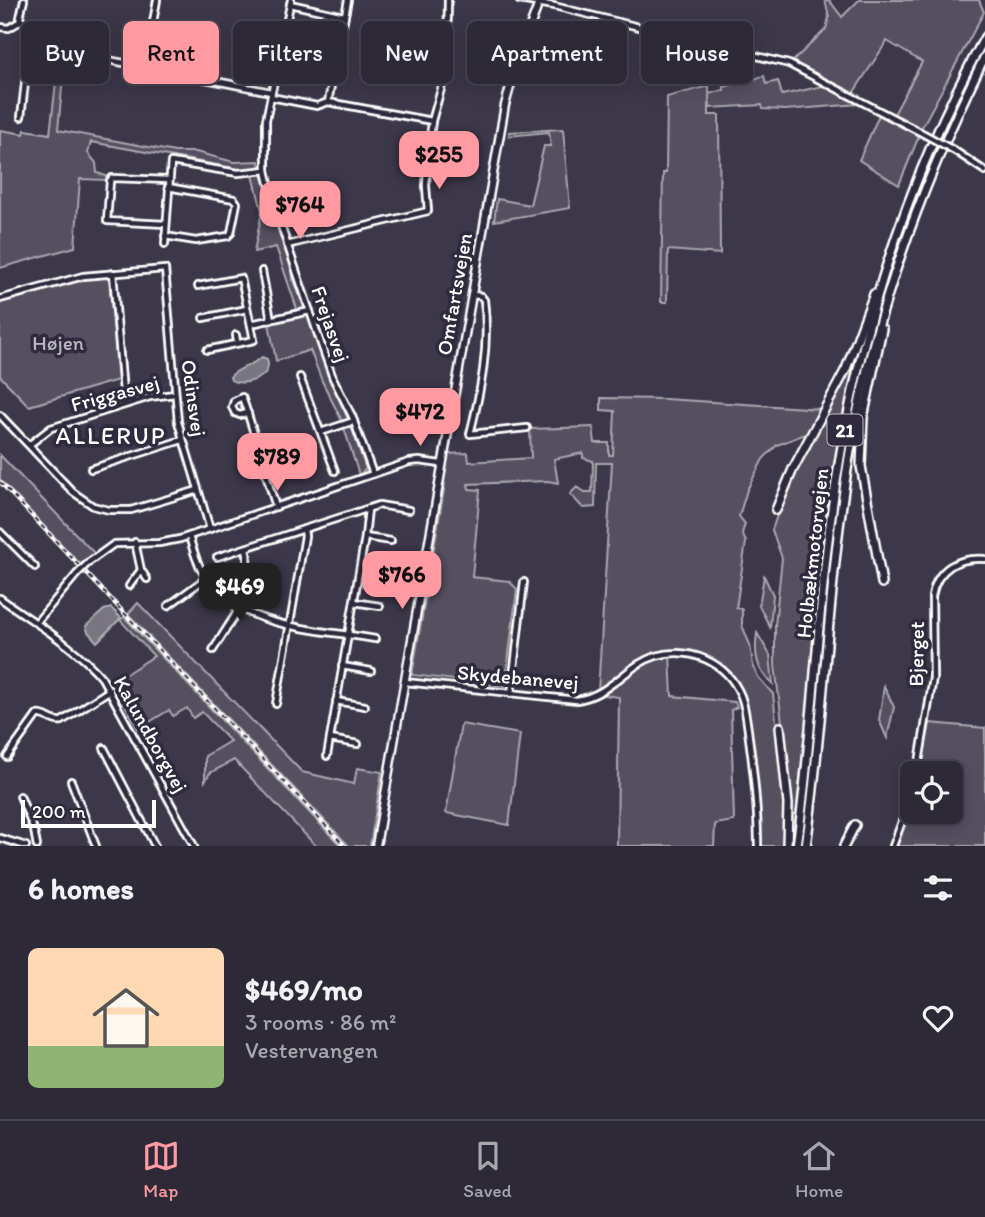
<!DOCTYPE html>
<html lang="en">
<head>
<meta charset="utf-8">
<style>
	:root { --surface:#2d2937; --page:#393542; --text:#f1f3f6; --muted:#a7a6ad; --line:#484552; --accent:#ff9aa2 }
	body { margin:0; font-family:Itim,sans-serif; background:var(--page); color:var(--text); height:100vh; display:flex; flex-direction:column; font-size:26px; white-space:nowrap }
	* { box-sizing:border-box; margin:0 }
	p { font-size:23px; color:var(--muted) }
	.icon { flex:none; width:38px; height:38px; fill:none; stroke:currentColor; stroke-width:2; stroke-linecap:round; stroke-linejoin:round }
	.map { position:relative; height:846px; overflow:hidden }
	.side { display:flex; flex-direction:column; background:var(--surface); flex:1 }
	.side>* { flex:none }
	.hud { position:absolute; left:21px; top:21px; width:943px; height:63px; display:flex; gap:14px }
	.controls { position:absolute; left:900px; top:761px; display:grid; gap:14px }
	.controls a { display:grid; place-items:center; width:63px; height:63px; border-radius:10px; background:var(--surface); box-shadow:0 4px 18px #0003,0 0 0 2px var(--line); font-size:35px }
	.scale { position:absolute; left:21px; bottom:18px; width:135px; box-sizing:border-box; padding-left:7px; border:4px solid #fff; border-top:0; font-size:19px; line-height:24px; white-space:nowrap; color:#fff; -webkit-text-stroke:5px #2f2a3d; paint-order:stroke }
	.price { position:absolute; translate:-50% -60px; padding:0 16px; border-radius:14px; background:var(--accent); color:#111; font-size:23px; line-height:46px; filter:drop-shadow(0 2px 4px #0008) }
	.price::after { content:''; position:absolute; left:50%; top:42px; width:21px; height:16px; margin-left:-10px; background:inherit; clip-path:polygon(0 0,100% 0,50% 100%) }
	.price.current { background:#222; color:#fff }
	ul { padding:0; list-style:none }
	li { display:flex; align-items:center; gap:21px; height:175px; padding:0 28px }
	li+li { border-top:2px solid var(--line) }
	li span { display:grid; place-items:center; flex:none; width:196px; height:140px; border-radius:10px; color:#555 }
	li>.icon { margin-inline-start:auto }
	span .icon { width:84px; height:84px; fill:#fffc; stroke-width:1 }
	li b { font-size:30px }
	h2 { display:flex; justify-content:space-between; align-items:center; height:84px; padding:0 28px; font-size:30px }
	.tag { padding:0 24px; border-radius:10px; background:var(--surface); box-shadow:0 4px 18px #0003,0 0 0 2px var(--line); font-size:24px; line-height:63px }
	.tag.current { background:var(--accent); color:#111 }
	.tab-bar { display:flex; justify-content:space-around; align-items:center; height:98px; border-top:2px solid var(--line); background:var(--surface); font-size:19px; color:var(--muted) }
	.tab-bar a { display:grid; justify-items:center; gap:4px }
	.tab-bar .current { color:var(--accent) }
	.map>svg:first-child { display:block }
	.green { fill:#555060; stroke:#aaa8b0; stroke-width:2 }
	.water { fill:#797682; stroke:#afadb4; stroke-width:2 }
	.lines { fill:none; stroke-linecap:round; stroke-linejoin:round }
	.stream { stroke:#afadb4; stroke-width:2 }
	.minor-casing { stroke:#fff; stroke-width:10 }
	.major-casing { stroke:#fff; stroke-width:11 }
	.highway-casing { stroke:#fff; stroke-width:12 }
	.minor { stroke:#2f2a3d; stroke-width:4.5 }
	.major { stroke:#2f2a3d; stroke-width:6 }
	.highway { stroke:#2f2a3d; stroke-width:7 }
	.rail-casing { stroke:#fff; stroke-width:4.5 }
	.rail { stroke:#2f2a3d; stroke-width:2; stroke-dasharray:5; stroke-linecap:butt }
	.minor-bridge-casing { stroke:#fff; stroke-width:10; stroke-linecap:butt }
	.minor-bridge { stroke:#2f2a3d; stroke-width:4.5 }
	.labels { text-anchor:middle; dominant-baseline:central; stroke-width:7; stroke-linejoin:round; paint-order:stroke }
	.shield { fill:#2f2a3d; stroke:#c1bfc5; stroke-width:2 }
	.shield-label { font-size:19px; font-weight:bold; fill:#fff }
	.street-label { font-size:21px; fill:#fff; stroke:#2f2a3d }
	.park-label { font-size:21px; fill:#bbb9bf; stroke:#2f2a3d }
	.quarter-label { font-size:24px; letter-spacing:2px; fill:#fff; stroke:#2f2a3d }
</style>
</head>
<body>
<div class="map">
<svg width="985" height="846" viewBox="0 0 985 846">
	<rect width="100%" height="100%" fill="#3c3749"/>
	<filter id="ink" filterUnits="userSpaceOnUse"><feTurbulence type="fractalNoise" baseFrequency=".0143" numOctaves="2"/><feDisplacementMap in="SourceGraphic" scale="14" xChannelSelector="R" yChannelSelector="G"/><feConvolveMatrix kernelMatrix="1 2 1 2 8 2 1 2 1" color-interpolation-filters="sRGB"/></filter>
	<g filter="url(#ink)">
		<g class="green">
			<polygon points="825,0 829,0 842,17 859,0 979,0 984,12 921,129 893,116 922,62 887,41 852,95 792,62 826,29 829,17"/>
			<polygon points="59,56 65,57 58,130 175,152 196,152 234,162 259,161 260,169 239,169 91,142 88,153 96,163 97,173 106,176 106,180 80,179 75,247 0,268 0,130 24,134 25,130 50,134"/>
			<polygon points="764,76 766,84 778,81 782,95 827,85 859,104 785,110 763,109 762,105 710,108 709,95 709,115 719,115 720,254 668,250 667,302 661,302 663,173 666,173 667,97 709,86 709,94 724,90 724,87"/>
			<polygon points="879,115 919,136 899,185 859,160"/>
			<polygon points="563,129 570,208 494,221 497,199 530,205 544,146 551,146 549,132 509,136 509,132"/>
			<polygon points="262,174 292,266 293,280 304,307 303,311 298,312 276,247 254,252 262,211 253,175"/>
			<polygon points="107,276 109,279 118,380 29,406 0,376 0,303 84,280"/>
			<polygon points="306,315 308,316 329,377 348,419 342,421 322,381 310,350 276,361 269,323"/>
			<polygon points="859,340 830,489 797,808 792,846 789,846 787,764 775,665 775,625 782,558 772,530 785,492"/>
			<polygon points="601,398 665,399 821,409 808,433 777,445 763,459 747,490 739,516 745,524 742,533 746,542 736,608 742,609 742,625 750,645 753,665 758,677 773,694 783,782 784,846 759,846 749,723 735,683 702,656 658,654 598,692 612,463 596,463 595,507 583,508 570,494 577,487 585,492 592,492 593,461 583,458 583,453 554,459 558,483 548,481 468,484 469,489 480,490 472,577 509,581 517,589 505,686 412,675 445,484 443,482 448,454 468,453 469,462 531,458 530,429 593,427 595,443 609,443 609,455 613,455 615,411 601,410"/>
			<polygon points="351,426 366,469 359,475 344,428"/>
			<polygon points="0,455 95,554 82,566 0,480"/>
			<polygon points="764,576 773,595 770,627 759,606"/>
			<polygon points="138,603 302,772 354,784 357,768 382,772 370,846 349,846 128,614"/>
			<polygon points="124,617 341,846 316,846 234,760 210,773 205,781 205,756 230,741 202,712 193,718 187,708 173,716 169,710 138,729 113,682 154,656 120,620"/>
			<path d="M757,633L770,655L773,684C756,671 754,653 757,633Z"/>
			<path d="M670,655L672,696L735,702L737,707L731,710L734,821L715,824L714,846H617L619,697L604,695C622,677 645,657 670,655Z"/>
			<polygon points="884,686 894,707 887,738 879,720"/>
			<polygon points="930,723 985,728 985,846 897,846 912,804 912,812 950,812 950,774 920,773"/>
			<polygon points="461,724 520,734 509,825 446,813"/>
		</g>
		<g class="water">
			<path d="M262,357L267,359C274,379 242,387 231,380L230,377C237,368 252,366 262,357Z"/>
			<polygon points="111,608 121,618 97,642 88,632 86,626 104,610"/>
		</g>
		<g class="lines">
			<path class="stream" d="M675,656C703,656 725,670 738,695"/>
			<g class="minor-casing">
				<g id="minor">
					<polyline points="157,0 145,67 271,92"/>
					<polyline points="291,0 266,120 266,170 274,205 322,347 333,378 352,416 373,474"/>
					<polyline points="519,0 554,6 789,64 924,134"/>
					<polyline points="290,4 344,16"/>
					<polyline points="21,20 30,28 31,32 21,117"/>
					<polyline points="0,27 9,28 19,22 24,0"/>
					<polyline points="71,53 145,67"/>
					<polyline points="271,97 317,106 328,102 348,0"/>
					<polyline points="328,102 432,121"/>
					<polyline points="955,151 985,171"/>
					<polyline points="166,224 107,221 110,181 112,178 169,180"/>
					<polyline points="165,236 196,241 228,236 231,233 237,203 234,199 168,187"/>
					<polyline points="165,244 171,162 238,173 266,170"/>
					<polyline points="287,245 428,211 426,186 428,154 432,121 447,68 448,0"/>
					<polyline points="262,271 271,320"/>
					<polyline points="113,273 124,404"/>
					<polyline points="198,286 241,278 254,340 207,350"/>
					<path d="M472,295L481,296L484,300C490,345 481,390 470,434L527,428"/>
					<polyline points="0,299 83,276 165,269 178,422 210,529"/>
					<polyline points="203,318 247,309"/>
					<polyline points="251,324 310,311"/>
					<polyline points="236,335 237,342"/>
					<polyline points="300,377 335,471"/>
					<path d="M248,413L240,415L235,413L232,407L234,401L242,397C255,433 264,470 276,507"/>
					<polyline points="0,415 73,492 93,506 109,510 131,510 198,490"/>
					<polyline points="321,432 354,421"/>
					<polyline points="29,445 51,428 150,397 175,394"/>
					<polyline points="91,469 182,440"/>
					<polyline points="0,532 35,567"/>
					<path d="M189,536C193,550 197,564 205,577C239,629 319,629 375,639"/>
					<polyline points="365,537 391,541"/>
					<polyline points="135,542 141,570 147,579"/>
					<polyline points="217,557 379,505 409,510"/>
					<polyline points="89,562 114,544 159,543 180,539 409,462 419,461 441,464"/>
					<polyline points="360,569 389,574"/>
					<polyline points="129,586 141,570"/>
					<path d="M0,598C33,622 76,647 102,678L194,846"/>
					<path d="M230,602C241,588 251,567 246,548"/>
					<polyline points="354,602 380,606"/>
					<polyline points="168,606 206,578"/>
					<polyline points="36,623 77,574"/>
					<polyline points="213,650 239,609"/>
					<polyline points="342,666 371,671"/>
					<path d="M405,682L577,700C611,695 626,665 656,656C690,646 727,662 741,696C746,709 747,724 749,738C754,774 758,810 758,846"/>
					<polyline points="511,694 524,582"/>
					<polyline points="336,701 365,706"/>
					<polyline points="276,704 305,536 304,529"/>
					<polyline points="330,739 358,744"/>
					<polyline points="104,748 155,846"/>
					<polyline points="327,756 365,537 368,509"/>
					<path d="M7,757L37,715C46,713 52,723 62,721L110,690"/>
					<path d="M917,774L933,678L932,596C937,568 958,557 985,559"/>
					<polyline points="71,781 96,846"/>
					<polyline points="20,796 34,830 37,846"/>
					<polyline points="0,838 26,846"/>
					<polyline points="893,846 912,794"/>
				</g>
			</g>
			<g class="major-casing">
				<polyline id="major" points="376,846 505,105 518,59 540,0"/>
			</g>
			<g class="highway-casing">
				<g id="highway">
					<polyline points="776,510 793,469 846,369 874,294"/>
					<polyline points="882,583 861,466 863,418 882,329"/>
					<polyline points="780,727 788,804 787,846"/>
					<path d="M797,846C814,725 817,603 836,482C860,327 909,174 985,37"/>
					<path d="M806,846C825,711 828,574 852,440C876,306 924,179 985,56"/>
					<polyline points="844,846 855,825"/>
				</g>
			</g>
			<use href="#minor" class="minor"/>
			<use href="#major" class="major"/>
			<use href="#highway" class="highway"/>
			<g class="rail-casing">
				<polyline id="rail" points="0,482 345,846"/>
			</g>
			<use href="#rail" class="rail"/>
			<g class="minor-bridge-casing">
				<g id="minor-bridge">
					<polyline points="924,134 955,151"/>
					<polyline points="77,574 89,562"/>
				</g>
			</g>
			<use href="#minor-bridge" class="minor-bridge"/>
		</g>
	</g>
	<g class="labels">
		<rect class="shield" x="827.5" y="414.5" width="35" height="31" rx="5"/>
		<g class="shield-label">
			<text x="845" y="430">21</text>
		</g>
		<g class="street-label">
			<text transform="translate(454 294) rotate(-80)">Omfartsvejen</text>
			<text transform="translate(331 324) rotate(71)">Frejasvej</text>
			<text transform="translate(115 393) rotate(-15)">Friggasvej</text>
			<text transform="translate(194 398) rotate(82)">Odinsvej</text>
			<text transform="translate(812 553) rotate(-84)">Holbækmotorvejen</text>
			<text transform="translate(916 654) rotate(-89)">Bjerget</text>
			<text transform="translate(518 677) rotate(5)">Skydebanevej</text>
			<text transform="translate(151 734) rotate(61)">Kalundborgvej</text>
		</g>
		<g class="park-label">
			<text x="58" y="342">Højen</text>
		</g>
		<g class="quarter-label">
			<text x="111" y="435">ALLERUP</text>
		</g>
	</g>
</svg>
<div class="controls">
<a><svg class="icon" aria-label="locate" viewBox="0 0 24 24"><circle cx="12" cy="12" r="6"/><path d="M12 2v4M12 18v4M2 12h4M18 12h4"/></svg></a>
</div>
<div class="scale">200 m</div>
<b class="price" style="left:439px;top:191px">$255</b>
<b class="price" style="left:300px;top:241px">$764</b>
<b class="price" style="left:420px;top:448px">$472</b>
<b class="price" style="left:277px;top:493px">$789</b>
<b class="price" style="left:402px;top:611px">$766</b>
<b class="price current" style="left:240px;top:623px">$469</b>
<div class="hud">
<a class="tag">Buy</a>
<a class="tag current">Rent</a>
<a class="tag">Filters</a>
<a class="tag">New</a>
<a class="tag">Apartment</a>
<a class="tag">House</a>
</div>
</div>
<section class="side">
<h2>6 homes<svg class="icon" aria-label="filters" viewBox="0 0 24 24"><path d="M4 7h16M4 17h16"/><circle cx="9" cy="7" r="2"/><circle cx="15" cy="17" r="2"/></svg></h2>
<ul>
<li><span style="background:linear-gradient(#ffd9b3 70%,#8fb573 0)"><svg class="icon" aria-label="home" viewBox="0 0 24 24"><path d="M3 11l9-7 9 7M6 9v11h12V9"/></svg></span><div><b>$469/mo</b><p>3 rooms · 86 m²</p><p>Vestervangen</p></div><svg class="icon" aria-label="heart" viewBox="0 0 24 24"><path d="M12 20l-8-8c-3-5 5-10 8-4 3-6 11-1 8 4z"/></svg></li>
</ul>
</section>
<nav class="tab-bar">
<a class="current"><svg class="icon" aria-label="map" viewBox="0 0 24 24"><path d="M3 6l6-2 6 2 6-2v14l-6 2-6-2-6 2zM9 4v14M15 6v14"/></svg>Map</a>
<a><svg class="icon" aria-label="saved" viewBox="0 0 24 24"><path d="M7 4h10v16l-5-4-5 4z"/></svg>Saved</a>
<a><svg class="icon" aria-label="home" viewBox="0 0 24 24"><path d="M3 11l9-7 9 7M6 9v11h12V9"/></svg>Home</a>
</nav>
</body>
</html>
